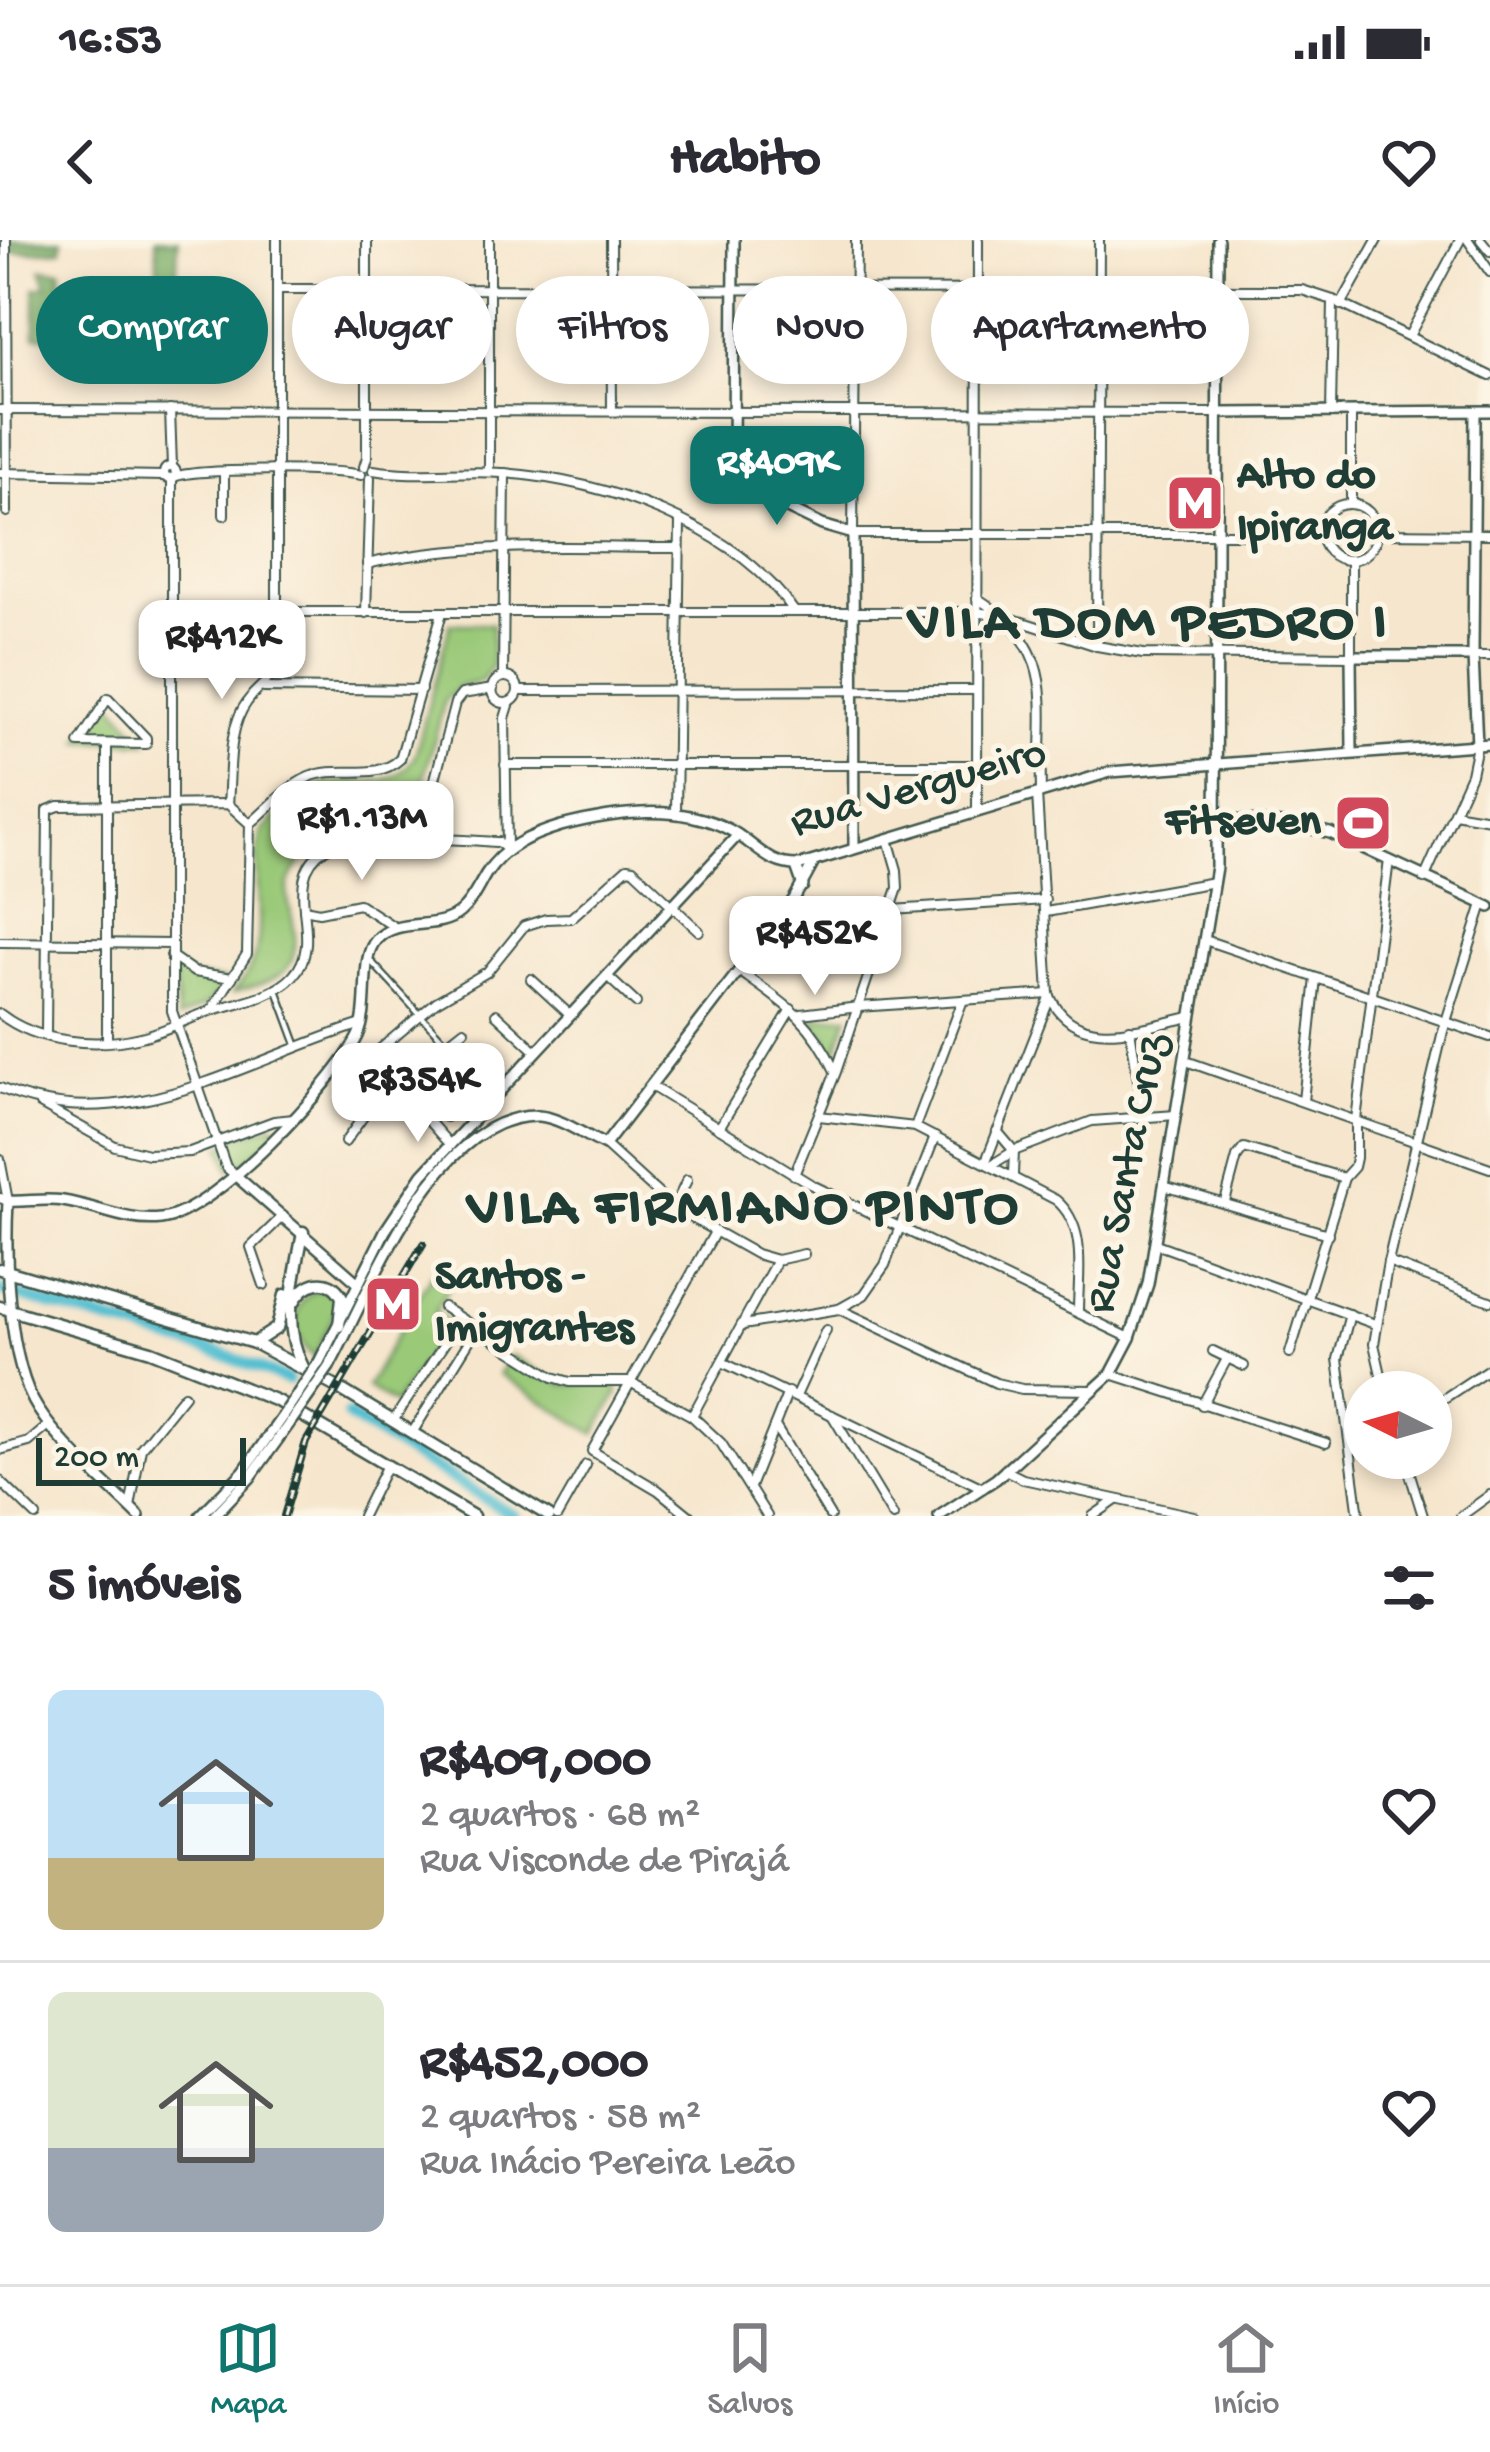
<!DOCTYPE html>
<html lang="pt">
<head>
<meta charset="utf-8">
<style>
	:root { --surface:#fff; --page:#f2f2f3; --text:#2b2b33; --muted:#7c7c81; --line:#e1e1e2; --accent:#0f766e }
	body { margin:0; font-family:"Gochi Hand",sans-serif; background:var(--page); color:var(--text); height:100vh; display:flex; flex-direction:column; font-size:45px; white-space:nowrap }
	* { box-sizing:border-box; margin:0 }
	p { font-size:39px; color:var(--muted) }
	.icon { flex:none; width:66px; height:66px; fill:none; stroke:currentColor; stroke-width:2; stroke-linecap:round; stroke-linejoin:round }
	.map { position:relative; height:1276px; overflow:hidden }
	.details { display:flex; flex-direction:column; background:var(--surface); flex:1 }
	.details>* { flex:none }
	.guide { position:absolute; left:36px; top:36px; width:1419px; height:108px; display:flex; gap:24px }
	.needle { width:78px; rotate:275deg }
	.controls { position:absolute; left:1344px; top:1131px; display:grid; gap:24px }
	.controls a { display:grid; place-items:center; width:108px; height:108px; border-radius:50%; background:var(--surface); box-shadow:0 6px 18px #0003; font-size:60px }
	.scale { position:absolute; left:36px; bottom:30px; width:210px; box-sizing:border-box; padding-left:12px; border:6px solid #1f3d34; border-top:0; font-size:33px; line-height:42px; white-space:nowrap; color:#1f3d34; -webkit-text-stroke:9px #fcf5e5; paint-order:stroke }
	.price { position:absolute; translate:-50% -102px; padding:0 27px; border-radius:24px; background:#fff; color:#222; font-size:39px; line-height:78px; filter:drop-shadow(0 3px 6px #0008) }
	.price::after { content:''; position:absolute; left:50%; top:72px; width:36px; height:27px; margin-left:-18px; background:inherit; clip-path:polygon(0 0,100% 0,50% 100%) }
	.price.on { background:var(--accent); color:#fff }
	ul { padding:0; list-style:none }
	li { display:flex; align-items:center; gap:36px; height:300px; padding:0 48px }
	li+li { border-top:3px solid var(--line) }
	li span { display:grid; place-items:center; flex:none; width:336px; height:240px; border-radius:18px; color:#555 }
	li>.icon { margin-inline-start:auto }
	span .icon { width:144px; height:144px; fill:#fffc; stroke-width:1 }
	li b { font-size:51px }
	h2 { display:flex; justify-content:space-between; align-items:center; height:144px; padding:0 48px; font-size:51px }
	.tag { padding:0 42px; border-radius:54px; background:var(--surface); box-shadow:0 6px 18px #0003; font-size:42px; line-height:108px }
	.tag.on { background:var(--accent); color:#fff }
	.status { display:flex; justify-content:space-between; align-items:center; height:84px; padding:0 60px; background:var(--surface); direction:ltr }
	.status svg { height:33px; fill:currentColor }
	header { display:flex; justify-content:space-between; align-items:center; height:156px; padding:0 48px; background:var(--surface); font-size:54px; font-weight:700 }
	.tabs { display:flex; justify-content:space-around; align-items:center; height:168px; border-top:3px solid var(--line); background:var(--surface); font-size:33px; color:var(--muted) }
	.tabs a { display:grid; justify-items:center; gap:6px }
	.tabs .on { color:var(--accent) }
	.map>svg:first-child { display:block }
	.green { fill:#9ac978; stroke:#5c8356; stroke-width:3 }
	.forest { fill:#7bad68; stroke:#4d754e; stroke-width:3 }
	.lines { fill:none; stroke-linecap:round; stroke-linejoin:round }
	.river { stroke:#55c0d1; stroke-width:12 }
	.pedestrian-casing { stroke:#3f564b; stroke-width:9 }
	.minor-casing { stroke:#3f564b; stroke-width:12 }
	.tertiary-casing { stroke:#3f564b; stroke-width:14 }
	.secondary-casing { stroke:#3f564b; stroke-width:14 }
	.primary-casing { stroke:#3f564b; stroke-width:15 }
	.pedestrian { stroke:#fff; stroke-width:4.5 }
	.minor { stroke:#fff; stroke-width:8 }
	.tertiary { stroke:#fff; stroke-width:9 }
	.secondary { stroke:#fff; stroke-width:9 }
	.primary { stroke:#fff; stroke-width:10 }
	.rail-casing { stroke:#1f3d34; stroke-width:8 }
	.rail { stroke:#fcf5e5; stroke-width:3; stroke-dasharray:9; stroke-linecap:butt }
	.tertiary-bridge-casing { stroke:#3f564b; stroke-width:14; stroke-linecap:butt }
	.tertiary-bridge { stroke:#fff; stroke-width:9 }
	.labels { text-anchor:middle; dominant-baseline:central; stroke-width:10; stroke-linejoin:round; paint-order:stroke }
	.poi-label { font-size:45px; font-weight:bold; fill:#1f3d34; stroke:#fcf5e5; text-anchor:start }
	.street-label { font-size:45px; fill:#1f3d34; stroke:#fcf5e5 }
	.district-label { font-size:57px; font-weight:bold; letter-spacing:3px; fill:#1f3d34; stroke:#fcf5e5 }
</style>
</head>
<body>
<div class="status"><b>16:53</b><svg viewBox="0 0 49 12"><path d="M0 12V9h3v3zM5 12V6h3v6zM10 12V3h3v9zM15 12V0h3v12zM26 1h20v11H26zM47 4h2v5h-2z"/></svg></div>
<header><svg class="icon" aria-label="back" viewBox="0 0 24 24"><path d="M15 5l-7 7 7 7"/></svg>Habito<svg class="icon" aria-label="heart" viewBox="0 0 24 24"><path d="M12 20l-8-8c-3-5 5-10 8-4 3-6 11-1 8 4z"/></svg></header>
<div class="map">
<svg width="1490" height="1276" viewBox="0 0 1490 1276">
	<rect width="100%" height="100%" fill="#fcf5e5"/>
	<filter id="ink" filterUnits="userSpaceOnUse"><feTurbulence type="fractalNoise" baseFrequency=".00833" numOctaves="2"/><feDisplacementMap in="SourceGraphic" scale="24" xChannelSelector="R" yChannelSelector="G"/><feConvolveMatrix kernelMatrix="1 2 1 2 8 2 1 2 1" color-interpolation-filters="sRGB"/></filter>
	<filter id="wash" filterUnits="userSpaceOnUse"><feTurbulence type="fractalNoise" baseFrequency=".004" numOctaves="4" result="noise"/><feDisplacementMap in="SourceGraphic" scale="48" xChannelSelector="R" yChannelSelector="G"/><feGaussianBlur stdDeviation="2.7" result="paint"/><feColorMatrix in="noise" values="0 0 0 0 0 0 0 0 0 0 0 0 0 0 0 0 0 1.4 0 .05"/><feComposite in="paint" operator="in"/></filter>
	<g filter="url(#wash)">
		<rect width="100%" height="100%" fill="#f6e6cd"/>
		<g class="green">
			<path d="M450,384H492V427L481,442L460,446L445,460L410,591C367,589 325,584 299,624C292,634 286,647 288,659C292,681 301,702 290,724C280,742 249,747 231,754C281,705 246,650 262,592C276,576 292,557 312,548C348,533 391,557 415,516Z"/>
			<polygon points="109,459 146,502 80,501"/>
			<polygon points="174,725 194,737 226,740 208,764 178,779"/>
			<polygon points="848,776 834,818 825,795 810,778"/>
			<polygon points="275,884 274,894 243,924 238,922 230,930 221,906 230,903 230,899"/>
			<polygon points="431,1035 449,1046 435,1072 450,1082 394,1164 367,1147"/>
			<path d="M317,1050H328L339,1063L314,1118C294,1100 287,1063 317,1050Z"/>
			<polygon points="511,1115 563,1145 615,1144 618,1153 595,1194 499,1134"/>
		</g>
		<g class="forest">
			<polygon points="12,0 62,0 61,10 12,12"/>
			<polygon points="156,0 178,0 175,77 164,76 159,66 165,65 159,60"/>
			<polygon points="41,29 61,30 60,98 35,96 35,48 47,46"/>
		</g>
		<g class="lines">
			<g class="river">
				<polyline points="0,1050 222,1114 287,1140"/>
				<polyline points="348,1176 514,1276"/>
			</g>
		</g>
	</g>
	<g filter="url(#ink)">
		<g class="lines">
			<g class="pedestrian-casing">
				<g id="pedestrian">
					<polyline points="367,717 448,805"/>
					<polyline points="277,750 298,807"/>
				</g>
			</g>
			<g class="minor-casing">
				<g id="minor">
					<polyline points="6,0 7,272"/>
					<polyline points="489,0 489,232"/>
					<polyline points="611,0 612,171"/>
					<polyline points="856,0 853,294 1322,294"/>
					<polyline points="1468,0 1490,32"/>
					<polyline points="1481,0 1490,11"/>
					<polyline points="277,49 1302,50 1333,60 1490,136"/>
					<polyline points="1341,65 1377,0"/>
					<polyline points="461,75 461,82 489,82"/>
					<polyline points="1409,96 1460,0"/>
					<polyline points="0,170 1218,173"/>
					<polyline points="170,170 172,227"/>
					<polyline points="1331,173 1333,60"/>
					<polyline points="1351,173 1351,264"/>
					<circle cx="170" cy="233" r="6"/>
					<polyline points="364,227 367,217 367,0"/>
					<path d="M373,230C415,237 459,230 502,233C604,240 733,284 794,371"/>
					<polyline points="224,232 224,275"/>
					<polyline points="0,233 164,236"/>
					<path d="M174,237C195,228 336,229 361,235"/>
					<polyline points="172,239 172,771 226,927 235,935"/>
					<circle cx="1349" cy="292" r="28"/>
					<polyline points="1378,293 1490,294"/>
					<path d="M367,324C469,301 574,308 679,308"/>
					<path d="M977,358C1061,411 1038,464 1041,551"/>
					<polyline points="171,372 976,372 1007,377 1097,406 1143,414 1351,416 1351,320"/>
					<polyline points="366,373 370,238"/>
					<polyline points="1097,406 1099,0"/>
					<polyline points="1473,416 1490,416"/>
					<polyline points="503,437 505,233"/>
					<circle cx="505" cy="450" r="13"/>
					<polyline points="264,448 421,450"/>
					<polyline points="518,451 975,450"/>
					<polygon points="108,458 146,498 146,504 79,503"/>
					<polyline points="107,504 107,801"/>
					<polyline points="505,525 975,525"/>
					<path d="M1037,554L1049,754C1074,814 1141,787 1191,777"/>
					<path d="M228,564C231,532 227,489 247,462C262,440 269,449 277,415V0"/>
					<polyline points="977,571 978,0"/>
					<polyline points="676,573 680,281"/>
					<polyline points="1454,573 1490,579"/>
					<polyline points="419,600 455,463 462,454 493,449"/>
					<polyline points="1424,639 1471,534 1477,505"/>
					<polyline points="304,669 319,672 359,664 396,688"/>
					<polyline points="892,670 1045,660"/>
					<polyline points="1046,672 1214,642"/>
					<polyline points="1205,700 1490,797"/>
					<polyline points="0,702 171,704"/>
					<polyline points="171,716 194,732 232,738"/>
					<path d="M739,731C784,763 811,779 835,831"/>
					<polyline points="607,736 636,763"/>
					<polyline points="531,739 570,775"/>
					<path d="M212,769L247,714L250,584C269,568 286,547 309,537C339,524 375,542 400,519L442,373"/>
					<path d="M0,774C37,803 96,808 141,797C165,791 187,779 210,771C236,762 273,758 293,736C328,698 277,641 325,609C351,592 462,600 498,602L507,609L505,478L510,462"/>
					<polyline points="496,774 536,811"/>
					<polyline points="801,774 859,767 1049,754"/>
					<polyline points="1130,789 1144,878"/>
					<polyline points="46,795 48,570 59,566 228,564 250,584"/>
					<polyline points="460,809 439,824 422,848 446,877 501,825"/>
					<polyline points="348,817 356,822 367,820 436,762 487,732 524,686 546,679 571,678 627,628 633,629 699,691"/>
					<polyline points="1186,821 1490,928"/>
					<polyline points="397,845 449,904"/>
					<polyline points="651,846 812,945 1130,1098"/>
					<path d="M0,848C123,902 245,820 362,784"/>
					<polyline points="1303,861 1316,738"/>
					<polyline points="40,864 115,906 148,914 190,912 274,881 294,879"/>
					<path d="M819,876L915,887L1056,960C1088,987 1078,1033 1078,1072"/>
					<polyline points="915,887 963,760"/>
					<polyline points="719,888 791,769"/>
					<polyline points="997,891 1014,911 1013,935"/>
					<polyline points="345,902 375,860 464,790"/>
					<polyline points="605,905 674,968 756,1014 777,1020 804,1014"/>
					<polyline points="0,919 8,961 0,958"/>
					<polyline points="986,921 1049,760"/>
					<polyline points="993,924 1014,911 1092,881 1176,875"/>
					<polyline points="794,935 836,832 898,648 897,630 888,599"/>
					<polyline points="1167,947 1328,994"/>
					<polyline points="1225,962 1237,917 1244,908 1344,938"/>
					<polyline points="674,968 687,940"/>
					<polyline points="1156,1004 1375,1084"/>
					<polyline points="1388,1022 1490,1061"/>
					<polyline points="264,1045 251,1007 283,976"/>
					<polyline points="443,1067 553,1137 570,1142 630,1142 692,1176 721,1203 767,1276"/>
					<polyline points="839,1069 996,1143 1022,1149 1093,1150"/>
					<polyline points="1350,1074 1338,1119 1359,1276"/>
					<polyline points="743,1085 839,1069 864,1055 885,1025 935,897"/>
					<polyline points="1213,1111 1244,1126"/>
					<polyline points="1290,1113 1344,938 1354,927 1356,918 1356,880 1389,620"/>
					<polyline points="722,1122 983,1248"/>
					<polyline points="1111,1134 1326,1203"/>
					<polyline points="1385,1152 1374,1104 1388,1022 1443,791 1483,664"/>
					<polyline points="796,1156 826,1090"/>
					<polyline points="1202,1165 1227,1119"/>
					<polyline points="1431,1167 1490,1128"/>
					<polyline points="832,1175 893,1276"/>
					<polyline points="692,1176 777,1020"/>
					<polyline points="393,1181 460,1080"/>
					<polyline points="775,1186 830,1276"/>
					<polyline points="412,1193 476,1090"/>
					<polyline points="0,1210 29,1202 49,1185"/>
					<polyline points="1405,1218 1423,1276"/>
					<polyline points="1005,1230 1023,1239 1194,1276"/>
					<polyline points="0,1241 36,1276"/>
					<polyline points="750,1247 788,1152"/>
					<polyline points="130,1267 141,1208 184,1155"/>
					<polyline points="362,1276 387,1225"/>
					<polyline points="557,1276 586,1225"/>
					<polyline points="690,1276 658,1250 592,1211 715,992"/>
					<polyline points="1093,1276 1116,1260"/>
					<polyline points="1461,1276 1490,1255"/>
				</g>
			</g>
			<g class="tertiary-casing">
				<g id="tertiary">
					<polyline points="734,0 733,235 742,246 822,285 853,294 854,608"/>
					<polyline points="1475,172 1473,416 1477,505"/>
					<polyline points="1218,173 1490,171"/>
					<polyline points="1352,511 1351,416 1473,416"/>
					<polyline points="235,935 358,1043"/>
					<polyline points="319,1122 385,991 423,934 738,595"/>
					<path d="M329,1127C371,1051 434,874 538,876C560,877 585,896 605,905L794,659L813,624"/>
					<polyline points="200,1276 243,1232 284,1174"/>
					<polyline points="214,1276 250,1238 292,1180"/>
				</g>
			</g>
			<g class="secondary-casing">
				<g id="secondary">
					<polyline points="1231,580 1294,585 1330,593 1490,667"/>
					<polyline points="796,626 803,646"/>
					<path d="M139,1276C105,1242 64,1209 38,1169C7,1121 5,1016 8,961C27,962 45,958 63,961C96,966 128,983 161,979C213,974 335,843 358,796C371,767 359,719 376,700C398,676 437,692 460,672C472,662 478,647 486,634C503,607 531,595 561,586C615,572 679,563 730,590C756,604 768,627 801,625L1110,532L1490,504"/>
					<polyline points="939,1276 996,1239 1111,1134 1130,1098 1148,1044 1216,627 1218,0"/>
				</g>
			</g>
			<g class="primary-casing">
				<g id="primary">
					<path d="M303,992C295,1040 280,1084 304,1129"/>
					<polyline points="0,1029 254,1103 340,1149 549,1276"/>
					<path d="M294,1062C305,1041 330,1034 342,1057L339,1086"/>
					<polyline points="0,1067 151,1111 277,1161 473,1276"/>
					<polyline points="254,1103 277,1088 285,1055"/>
				</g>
			</g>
			<use href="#pedestrian" class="pedestrian"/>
			<use href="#minor" class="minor"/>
			<use href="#tertiary" class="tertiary"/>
			<use href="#secondary" class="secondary"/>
			<use href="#primary" class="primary"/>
			<g class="rail-casing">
				<polyline id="rail" points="284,1276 306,1202 423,1004"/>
			</g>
			<use href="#rail" class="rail"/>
			<g class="tertiary-bridge-casing">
				<g id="tertiary-bridge">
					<polyline points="284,1174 319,1122"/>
					<polyline points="292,1180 329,1127"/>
				</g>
			</g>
			<use href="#tertiary-bridge" class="tertiary-bridge"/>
		</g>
	</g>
	<defs>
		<g id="metro-square" transform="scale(3)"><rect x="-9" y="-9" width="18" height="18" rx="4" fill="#d1495b" stroke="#fcf5e5"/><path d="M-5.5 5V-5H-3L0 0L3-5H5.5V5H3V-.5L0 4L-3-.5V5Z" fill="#fff"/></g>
		<g id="stadium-square" transform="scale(3)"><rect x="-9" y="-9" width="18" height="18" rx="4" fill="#d1495b" stroke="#fcf5e5"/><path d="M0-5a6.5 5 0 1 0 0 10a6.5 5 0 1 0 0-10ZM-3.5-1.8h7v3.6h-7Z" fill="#fff"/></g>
	</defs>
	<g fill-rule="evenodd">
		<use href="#metro-square" x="1195" y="263"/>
		<use href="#stadium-square" x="1363" y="583"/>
		<use href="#metro-square" x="393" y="1064"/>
	</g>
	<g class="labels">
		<g class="poi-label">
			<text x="1237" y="237">Alto do<tspan x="1237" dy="52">Ipiranga</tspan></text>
			<text x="1321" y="583" text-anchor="end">Fitseven</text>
			<text x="435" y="1038">Santos -<tspan x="435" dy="52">Imigrantes</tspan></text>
		</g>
		<g class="street-label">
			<text transform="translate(919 550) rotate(-16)">Rua Vergueiro</text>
			<text transform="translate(1129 934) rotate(-79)">Rua Santa Cruz</text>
		</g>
		<g class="district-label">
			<text x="1149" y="385">VILA DOM PEDRO I</text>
			<text x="744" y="970">VILA FIRMIANO PINTO</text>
		</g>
	</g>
</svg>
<div class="controls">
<a><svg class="needle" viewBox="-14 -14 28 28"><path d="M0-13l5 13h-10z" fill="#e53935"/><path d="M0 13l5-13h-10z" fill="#7c7c81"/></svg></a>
</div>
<div class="scale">200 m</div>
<b class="price on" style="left:777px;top:288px">R$409K</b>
<b class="price" style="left:222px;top:462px">R$412K</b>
<b class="price" style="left:362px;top:643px">R$1.13M</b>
<b class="price" style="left:815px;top:758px">R$452K</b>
<b class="price" style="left:418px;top:905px">R$354K</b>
<div class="guide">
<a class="tag on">Comprar</a>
<a class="tag">Alugar</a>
<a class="tag">Filtros</a>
<a class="tag">Novo</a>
<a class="tag">Apartamento</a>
</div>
</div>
<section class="details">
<h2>5 imóveis<svg class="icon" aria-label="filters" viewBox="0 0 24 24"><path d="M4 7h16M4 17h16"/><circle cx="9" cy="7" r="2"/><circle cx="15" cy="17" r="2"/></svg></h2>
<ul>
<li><span style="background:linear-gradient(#bfe0f5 70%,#c2b280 0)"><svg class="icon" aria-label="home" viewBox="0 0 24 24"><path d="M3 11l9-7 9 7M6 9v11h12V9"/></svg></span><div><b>R$409,000</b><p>2 quartos · 68 m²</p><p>Rua Visconde de Pirajá</p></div><svg class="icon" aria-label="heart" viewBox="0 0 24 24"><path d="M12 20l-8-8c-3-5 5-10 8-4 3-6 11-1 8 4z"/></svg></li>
<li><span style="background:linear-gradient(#dfe7d0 65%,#9aa5b1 0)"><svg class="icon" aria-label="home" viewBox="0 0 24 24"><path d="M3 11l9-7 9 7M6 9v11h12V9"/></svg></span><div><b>R$452,000</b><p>2 quartos · 58 m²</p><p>Rua Inácio Pereira Leão</p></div><svg class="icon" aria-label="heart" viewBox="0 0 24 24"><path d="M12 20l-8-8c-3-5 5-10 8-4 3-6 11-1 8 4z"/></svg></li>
</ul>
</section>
<nav class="tabs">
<a class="on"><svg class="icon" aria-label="map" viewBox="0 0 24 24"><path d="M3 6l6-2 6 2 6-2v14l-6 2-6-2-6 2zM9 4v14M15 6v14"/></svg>Mapa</a>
<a><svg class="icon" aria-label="saved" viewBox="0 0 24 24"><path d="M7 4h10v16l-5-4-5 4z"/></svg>Salvos</a>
<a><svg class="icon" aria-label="home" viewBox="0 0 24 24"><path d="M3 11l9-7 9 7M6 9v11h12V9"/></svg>Início</a>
</nav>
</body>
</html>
